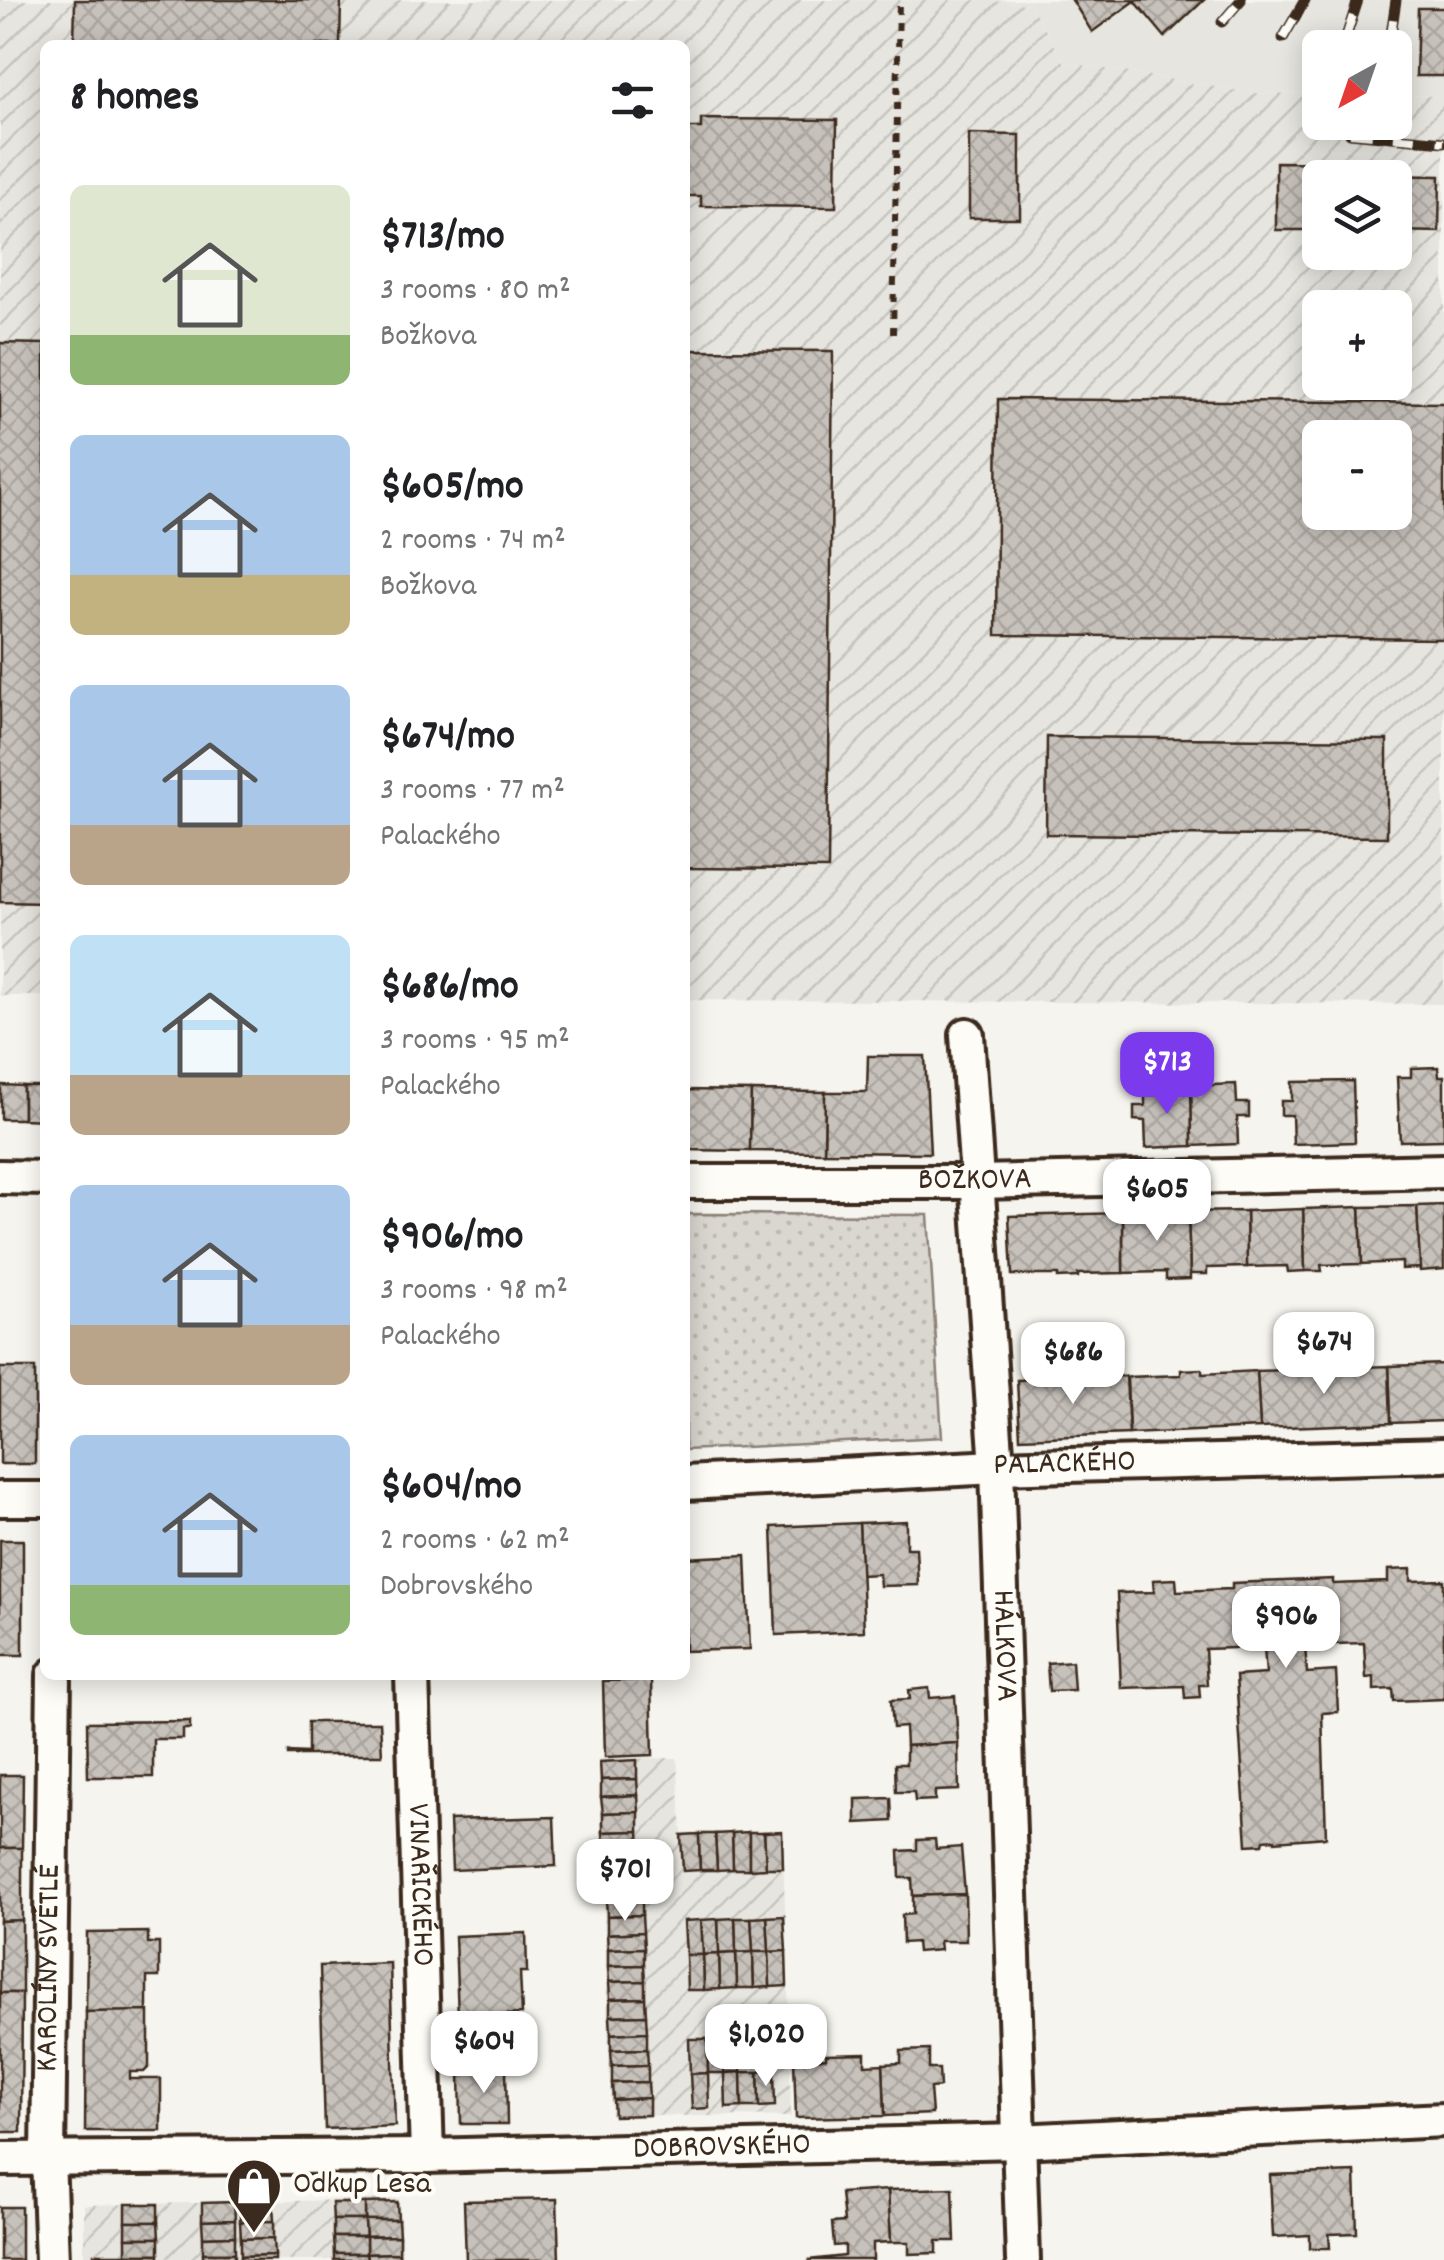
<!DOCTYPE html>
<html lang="en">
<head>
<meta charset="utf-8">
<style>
	:root { --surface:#fff; --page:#f6f6f6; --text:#202124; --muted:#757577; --accent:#7c3aed }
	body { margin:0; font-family:Dekko,sans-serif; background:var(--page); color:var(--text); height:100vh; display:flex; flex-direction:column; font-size:38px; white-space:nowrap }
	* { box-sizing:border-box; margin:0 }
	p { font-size:32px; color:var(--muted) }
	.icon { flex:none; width:55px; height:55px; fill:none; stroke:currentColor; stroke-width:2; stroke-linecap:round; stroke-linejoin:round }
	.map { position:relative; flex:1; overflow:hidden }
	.details { position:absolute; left:40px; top:40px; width:650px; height:1640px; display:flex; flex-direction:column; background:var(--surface); border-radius:15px; box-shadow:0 5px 25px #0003 }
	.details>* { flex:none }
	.needle { width:65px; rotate:220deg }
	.tools { position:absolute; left:1302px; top:30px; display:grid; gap:20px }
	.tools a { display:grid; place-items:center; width:110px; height:110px; border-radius:15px; background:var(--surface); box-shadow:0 5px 25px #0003; font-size:50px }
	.price { position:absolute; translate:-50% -85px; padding:0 22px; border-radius:20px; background:#fff; color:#222; font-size:32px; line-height:65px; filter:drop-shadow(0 2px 5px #0008) }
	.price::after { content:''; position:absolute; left:50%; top:60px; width:30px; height:22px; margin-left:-15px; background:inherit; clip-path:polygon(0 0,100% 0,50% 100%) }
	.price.selected { background:var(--accent); color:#fff }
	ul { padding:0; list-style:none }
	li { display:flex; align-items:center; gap:30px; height:250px; padding:0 30px }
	li span { display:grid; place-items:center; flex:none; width:280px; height:200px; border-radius:15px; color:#555 }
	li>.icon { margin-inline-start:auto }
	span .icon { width:120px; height:120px; fill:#fffc; stroke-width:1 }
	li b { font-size:42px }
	h2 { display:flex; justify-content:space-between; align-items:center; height:120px; padding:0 30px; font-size:42px }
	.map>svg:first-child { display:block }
	.built { fill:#e7e5df }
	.industrial { fill:url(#industrial-furrows); fill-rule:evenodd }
	.park { fill:url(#park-dots); stroke:#8a8077; stroke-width:2.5 }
	.building { fill:url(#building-cross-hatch); stroke:#3b2a1e; stroke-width:2.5; fill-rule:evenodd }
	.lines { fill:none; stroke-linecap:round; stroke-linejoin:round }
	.minor-casing { stroke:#3b2a1e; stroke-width:40 }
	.path { stroke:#3b2a1e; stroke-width:6; stroke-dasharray:8 8; stroke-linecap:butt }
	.minor { stroke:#fdfcf7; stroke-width:32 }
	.rail-casing { stroke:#3b2a1e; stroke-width:11 }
	.rail { stroke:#fdfcf7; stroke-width:8; stroke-dasharray:22; stroke-linecap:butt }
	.labels { text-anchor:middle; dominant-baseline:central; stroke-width:9; stroke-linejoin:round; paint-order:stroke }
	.street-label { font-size:32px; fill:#3b2a1e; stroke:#fdfcf7 }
	.poi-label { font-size:32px; fill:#3b2a1e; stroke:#fdfcf7; text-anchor:start }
</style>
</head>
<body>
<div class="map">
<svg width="1444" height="2260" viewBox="0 0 1444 2260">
	<defs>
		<pattern id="industrial-furrows" width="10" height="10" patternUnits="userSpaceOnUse" patternTransform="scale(2.5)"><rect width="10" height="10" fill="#e7e5df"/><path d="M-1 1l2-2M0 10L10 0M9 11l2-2" fill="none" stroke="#c7c5bf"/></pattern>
		<pattern id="park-dots" width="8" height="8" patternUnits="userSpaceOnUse" patternTransform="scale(2.5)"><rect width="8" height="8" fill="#dad6d0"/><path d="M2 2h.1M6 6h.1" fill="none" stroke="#bcb8b2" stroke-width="1.8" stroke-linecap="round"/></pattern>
		<pattern id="building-cross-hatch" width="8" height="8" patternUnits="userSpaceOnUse" patternTransform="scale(2.5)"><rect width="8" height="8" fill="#c7c1bb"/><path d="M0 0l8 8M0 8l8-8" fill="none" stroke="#aca6a0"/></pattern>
	</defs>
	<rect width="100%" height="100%" fill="#f5f4ee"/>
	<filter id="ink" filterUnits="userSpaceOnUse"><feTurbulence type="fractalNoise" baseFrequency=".01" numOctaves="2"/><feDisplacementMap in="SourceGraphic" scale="20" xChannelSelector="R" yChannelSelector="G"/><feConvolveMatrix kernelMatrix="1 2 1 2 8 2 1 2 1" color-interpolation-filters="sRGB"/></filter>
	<g filter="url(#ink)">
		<polygon class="built" points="982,0 1444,0 1444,96 1395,95 1395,48 1320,48 1320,94 1253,93 1064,62 1030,4"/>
		<g class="industrial">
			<path d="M0,0H982L1030,4L1064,62L1253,93L1320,94V122H1395V95L1444,96V1004L685,1000V45H45V996H0ZM1320,178H1395V252H1320ZM1320,308H1395V382H1320ZM1320,438H1395V512H1320Z"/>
			<polygon points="677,1758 682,1833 782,1831 788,1984 791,2117 611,2115 599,1759"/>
			<polygon points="399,2199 402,2260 84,2260 84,2205"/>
		</g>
		<polygon class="park" points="685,1214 928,1215 942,1437 685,1450"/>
		<g class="building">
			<polygon points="75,0 341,0 340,45 74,45"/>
			<polygon points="1072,0 1204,0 1165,37 1135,1 1092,32"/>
			<polygon points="1418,8 1444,8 1444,76 1416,76"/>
			<polygon points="701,119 837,120 836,207 701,206 701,196 685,196 685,128 701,128"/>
			<polygon points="969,134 1020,135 1020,218 969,218"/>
			<polygon points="1276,162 1371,163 1372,175 1440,176 1439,232 1395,231 1395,178 1320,178 1320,230 1276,230"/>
			<polygon points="0,343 45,344 45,903 0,902"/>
			<polygon points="685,350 833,351 828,869 685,868"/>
			<path d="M998,399L1444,403V639L996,635ZM1320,438H1395V512H1320Z"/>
			<polygon points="1047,737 1387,740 1387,837 1046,834"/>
			<polygon points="868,1056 925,1056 930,1153 824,1152 825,1092 867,1092"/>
			<polygon points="1438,1067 1439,1076 1444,1076 1444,1140 1400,1141 1397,1077 1411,1077 1411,1068"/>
			<polygon points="1353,1081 1355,1142 1293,1144 1292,1115 1281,1115 1281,1101 1292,1101 1292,1082"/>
			<polygon points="1236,1084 1237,1103 1249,1103 1249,1117 1237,1117 1238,1144 1192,1146 1191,1086"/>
			<polygon points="1,1085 23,1086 23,1119 1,1119"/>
			<polygon points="23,1086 45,1086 45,1120 23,1119"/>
			<polygon points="1191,1086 1192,1146 1146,1148 1145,1121 1134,1120 1134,1106 1145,1106 1145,1087"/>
			<polygon points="685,1090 751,1091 750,1151 685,1150"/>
			<polygon points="751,1091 825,1092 824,1152 750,1151"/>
			<polygon points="1444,1205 1444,1269 1420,1271 1417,1206"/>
			<polygon points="1417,1206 1420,1268 1402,1269 1402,1262 1362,1264 1360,1207"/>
			<polygon points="1360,1207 1362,1264 1321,1265 1322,1271 1305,1271 1303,1209"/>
			<polygon points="1303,1209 1305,1271 1288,1272 1287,1266 1247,1267 1246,1211"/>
			<polygon points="1246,1211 1247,1267 1207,1268 1207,1274 1190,1274 1188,1212"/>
			<polygon points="1188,1212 1190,1279 1166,1280 1166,1272 1123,1273 1123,1213"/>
			<polygon points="1123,1213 1123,1273 1078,1274 1078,1277 1058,1278 1058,1275 1012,1275 1009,1216"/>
			<polygon points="1444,1359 1444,1421 1391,1423 1389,1366 1444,1364"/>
			<polygon points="1333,1363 1333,1368 1389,1366 1391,1423 1260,1428 1257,1371 1312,1369 1312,1364"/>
			<rect x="0" y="1368" width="35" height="96"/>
			<polygon points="1202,1369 1202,1374 1257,1371 1260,1428 1129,1434 1127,1377 1181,1375 1181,1370"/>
			<polygon points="1082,1374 1082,1378 1126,1376 1129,1434 1020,1438 1017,1380 1063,1378 1064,1375"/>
			<polygon points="906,1521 906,1548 916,1548 918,1585 880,1586 879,1574 861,1575 859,1523"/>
			<polygon points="859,1523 864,1631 776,1635 772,1527"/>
			<rect x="0" y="1540" width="23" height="115"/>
			<polygon points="746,1555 750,1649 685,1651 685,1558"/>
			<polygon points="1411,1569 1411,1581 1444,1580 1444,1699 1394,1701 1393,1689 1374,1690 1374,1677 1366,1678 1364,1643 1305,1645 1307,1673 1336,1671 1338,1712 1322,1713 1326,1837 1275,1841 1275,1839 1264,1840 1263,1844 1247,1845 1236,1676 1266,1674 1264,1647 1205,1649 1207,1685 1199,1685 1200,1697 1185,1698 1184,1686 1121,1688 1117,1593 1154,1592 1153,1580 1176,1579 1177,1591 1232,1589 1232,1583 1333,1579 1333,1584 1388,1582 1388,1570"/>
			<polygon points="1072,1661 1074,1690 1049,1691 1047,1663"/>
			<polygon points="651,1680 653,1755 605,1757 603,1681"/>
			<polygon points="929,1688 930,1698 955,1696 958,1743 906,1746 905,1727 893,1728 891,1700 910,1699 909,1690"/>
			<polygon points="190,1721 190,1729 183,1729 183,1739 153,1739 153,1777 88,1777 87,1722"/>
			<polygon points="308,1722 380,1722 382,1755 288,1755 288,1752 308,1753"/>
			<polygon points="958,1743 959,1790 935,1791 935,1800 915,1801 914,1792 896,1792 895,1764 906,1764 906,1746"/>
			<polygon points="637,1760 637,1779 601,1780 600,1762"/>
			<polygon points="0,1775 23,1775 22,1848 0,1848"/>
			<polygon points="637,1779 638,1795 601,1797 601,1780"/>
			<polygon points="638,1795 639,1812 603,1813 601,1797"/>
			<polygon points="891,1798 892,1821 856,1823 856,1799"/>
			<polygon points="639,1812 639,1831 603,1832 603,1813"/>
			<polygon points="554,1817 556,1866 452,1870 450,1820"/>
			<polygon points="639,1831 640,1848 604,1849 603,1832"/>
			<polygon points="782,1831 783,1868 766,1868 764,1832"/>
			<polygon points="749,1832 749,1869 733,1869 732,1833"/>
			<polygon points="749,1832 764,1832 766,1868 749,1869"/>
			<polygon points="732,1833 733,1869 717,1870 715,1834"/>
			<polygon points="699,1834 700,1870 683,1871 681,1835"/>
			<polygon points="699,1834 715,1834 717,1870 700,1870"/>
			<polygon points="935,1839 936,1849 961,1847 965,1894 913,1896 912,1878 900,1878 899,1851 917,1850 917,1840"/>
			<polygon points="0,1848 22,1848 22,1920 0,1921"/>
			<polygon points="640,1848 640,1865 605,1866 604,1849"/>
			<polygon points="640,1865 641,1881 605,1882 605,1866"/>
			<polygon points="641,1881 642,1897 606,1898 605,1882"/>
			<polygon points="965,1894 966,1941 939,1941 940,1950 917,1952 916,1942 903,1943 902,1915 913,1914 913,1896"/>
			<polygon points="642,1897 642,1915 607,1916 606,1898"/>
			<polygon points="642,1915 643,1932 607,1934 607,1916"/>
			<polygon points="784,1916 786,1951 769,1952 767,1917"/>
			<polygon points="767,1917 769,1952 753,1952 751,1918"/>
			<polygon points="735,1918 751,1918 753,1952 736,1953"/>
			<polygon points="735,1918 736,1953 719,1954 718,1919"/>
			<polygon points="718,1919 719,1954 703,1955 701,1920"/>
			<polygon points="22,1920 22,1993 0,1993 0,1921"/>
			<polygon points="701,1920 703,1955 686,1955 684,1921"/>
			<polygon points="148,1932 148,1943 159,1943 159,1977 147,1977 147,2012 86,2012 87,1933"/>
			<polygon points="643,1932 644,1948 608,1949 607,1934"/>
			<polygon points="526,1933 527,1972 520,1972 522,2014 458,2017 455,1936"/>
			<polygon points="644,1948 644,1965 608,1966 608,1949"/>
			<polygon points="786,1951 787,1986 770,1987 769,1952"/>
			<polygon points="753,1952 754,1988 737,1988 736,1953"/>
			<polygon points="753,1952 769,1952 770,1987 754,1988"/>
			<polygon points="736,1953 737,1988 720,1989 719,1954"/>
			<polygon points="719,1954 720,1989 704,1990 703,1955"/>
			<polygon points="686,1955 703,1955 704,1990 687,1990"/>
			<polygon points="390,1963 395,2126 325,2129 320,1966"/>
			<polygon points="644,1965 645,1981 609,1982 608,1966"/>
			<polygon points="645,1981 645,1998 610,1999 609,1982"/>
			<polygon points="0,1993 22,1993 21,2132 0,2132"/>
			<polygon points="645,1998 646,2015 610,2016 610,1999"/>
			<polygon points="149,2011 149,2067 144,2072 130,2072 130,2079 161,2079 161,2131 85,2131 86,2012"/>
			<polygon points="646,2015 647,2032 611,2034 610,2016"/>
			<polygon points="647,2032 647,2049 611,2050 611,2034"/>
			<polygon points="723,2038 740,2038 741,2072 725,2073"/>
			<polygon points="723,2038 725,2073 708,2073 707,2039"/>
			<polygon points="689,2039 707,2039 708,2073 690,2074"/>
			<polygon points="647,2049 648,2065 612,2066 611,2050"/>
			<polygon points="929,2050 929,2069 939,2069 940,2087 930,2088 932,2114 885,2116 883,2064 901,2063 901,2051"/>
			<polygon points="865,2053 865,2065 883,2064 885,2116 796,2118 794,2059 826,2058 826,2054"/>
			<polygon points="648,2065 648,2082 612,2083 612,2066"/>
			<polygon points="506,2068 507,2124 461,2124 460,2070"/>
			<polygon points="774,2071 775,2106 759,2107 758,2072"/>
			<polygon points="741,2072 742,2107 726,2108 725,2073"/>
			<polygon points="741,2072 758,2072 759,2107 742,2107"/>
			<polygon points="708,2073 709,2108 692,2109 690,2074"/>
			<polygon points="648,2082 649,2098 613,2100 612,2083"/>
			<polygon points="649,2098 649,2115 614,2116 613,2100"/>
			<polygon points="1355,2172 1357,2233 1329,2234 1330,2248 1310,2248 1310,2235 1273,2237 1270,2175"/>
			<polygon points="953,2188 955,2241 937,2241 937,2253 909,2254 909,2242 891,2242 888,2190"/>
			<polygon points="888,2190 891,2242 873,2243 873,2260 808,2260 845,2256 845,2245 834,2246 832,2223 844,2222 841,2193"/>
			<polygon points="557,2199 559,2260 466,2260 464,2201"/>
			<polygon points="234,2202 235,2220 202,2221 202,2203"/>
			<polygon points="273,2202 274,2221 240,2222 240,2203"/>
			<polygon points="397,2202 398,2220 365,2220 365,2203"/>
			<polygon points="332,2203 365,2203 365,2220 333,2220"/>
			<rect x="126" y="2204" width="32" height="18"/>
			<rect x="0" y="2207" width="21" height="53"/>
			<polygon points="235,2220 235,2236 203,2237 202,2221"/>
			<polygon points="333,2220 365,2220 366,2237 333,2237"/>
			<polygon points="365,2220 398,2220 399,2236 366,2237"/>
			<polygon points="274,2221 274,2238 241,2239 240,2222"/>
			<polygon points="126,2222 158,2222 159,2238 126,2238"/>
			<polygon points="235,2236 235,2253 203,2253 203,2237"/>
			<polygon points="399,2236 399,2253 366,2254 366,2237"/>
			<polygon points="333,2237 366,2237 366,2254 334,2254"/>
			<rect x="126" y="2238" width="33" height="16"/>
			<polygon points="274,2238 275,2255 241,2256 241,2239"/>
			<rect x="203" y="2253" width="32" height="7"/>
			<polygon points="399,2253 400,2260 367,2260 366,2254"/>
			<rect x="94" y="2254" width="32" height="6"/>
			<rect x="126" y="2254" width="33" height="6"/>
			<polygon points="334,2254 366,2254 367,2260 334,2260"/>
			<polygon points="275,2255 275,2260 241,2260 241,2256"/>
		</g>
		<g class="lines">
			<g class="minor-casing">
				<g id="minor">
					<path id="s1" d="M967,1035L997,1467L1023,2260"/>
					<polyline points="0,1177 45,1178"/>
					<path id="s2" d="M685,1182H978L1444,1171"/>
					<path id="s3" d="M685,1483L997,1467L1444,1455"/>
					<polyline points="0,1499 45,1499"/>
					<path id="s4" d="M412,1675L427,2156"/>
					<path id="s5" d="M0,2159L427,2156L1019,2141L1444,2120"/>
					<path id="s6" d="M52,2260L48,2158L54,1675"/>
				</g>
			</g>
			<polyline class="path" points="893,334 899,0"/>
			<use href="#minor" class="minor"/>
			<g class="rail-casing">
				<g id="rail">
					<polyline points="1222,22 1241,0"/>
					<polyline points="1346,37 1358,0"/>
					<polyline points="1283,38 1305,0"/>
					<polyline points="1390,41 1396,0"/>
					<polyline points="1350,133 1444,142"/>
				</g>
			</g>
			<use href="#rail" class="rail"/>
		</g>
	</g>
	<defs>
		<g id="shop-pin" transform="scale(2.875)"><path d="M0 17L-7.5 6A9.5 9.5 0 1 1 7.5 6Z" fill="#3b2a1e" stroke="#fdfcf7"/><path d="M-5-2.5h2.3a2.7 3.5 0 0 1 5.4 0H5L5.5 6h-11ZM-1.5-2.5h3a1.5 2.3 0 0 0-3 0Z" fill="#fff"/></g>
	</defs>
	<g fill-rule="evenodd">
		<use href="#shop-pin" x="254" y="2186"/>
	</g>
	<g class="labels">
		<g class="street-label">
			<text stroke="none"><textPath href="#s2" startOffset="290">BOŽKOVA</textPath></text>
			<text stroke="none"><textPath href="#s3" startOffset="380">PALACKÉHO</textPath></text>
			<text stroke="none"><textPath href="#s1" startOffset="612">HÁLKOVA</textPath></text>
			<text stroke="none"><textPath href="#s4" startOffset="210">VINAŘICKÉHO</textPath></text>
			<text stroke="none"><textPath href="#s6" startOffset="292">KAROLÍNY SVĚTLÉ</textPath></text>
			<text stroke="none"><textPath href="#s5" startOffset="722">DOBROVSKÉHO</textPath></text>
		</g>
		<g class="poi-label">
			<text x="293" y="2186">Odkup Lesa</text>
		</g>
	</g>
</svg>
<div class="tools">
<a><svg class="needle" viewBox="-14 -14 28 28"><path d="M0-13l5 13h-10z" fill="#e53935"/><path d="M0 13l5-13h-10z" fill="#757577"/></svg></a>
<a><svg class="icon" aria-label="layers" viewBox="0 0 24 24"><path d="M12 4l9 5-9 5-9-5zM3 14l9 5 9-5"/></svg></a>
<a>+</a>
<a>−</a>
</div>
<b class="price selected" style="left:1167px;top:1117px">$713</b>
<b class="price" style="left:1157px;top:1244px">$605</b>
<b class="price" style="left:1324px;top:1397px">$674</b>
<b class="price" style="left:1073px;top:1407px">$686</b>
<b class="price" style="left:1286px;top:1671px">$906</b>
<b class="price" style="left:625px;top:1924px">$701</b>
<b class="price" style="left:766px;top:2089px">$1,020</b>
<b class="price" style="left:484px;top:2096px">$604</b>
<section class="details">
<h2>8 homes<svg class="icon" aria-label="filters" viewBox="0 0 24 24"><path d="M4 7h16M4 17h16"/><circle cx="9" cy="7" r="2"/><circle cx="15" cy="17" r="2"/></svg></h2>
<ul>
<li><span style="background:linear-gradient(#dfe7d0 75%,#8fb573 0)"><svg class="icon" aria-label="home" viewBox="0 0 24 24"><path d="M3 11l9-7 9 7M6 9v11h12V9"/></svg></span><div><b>$713/mo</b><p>3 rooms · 80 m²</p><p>Božkova</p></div></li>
<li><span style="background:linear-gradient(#a9c7e8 70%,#c2b280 0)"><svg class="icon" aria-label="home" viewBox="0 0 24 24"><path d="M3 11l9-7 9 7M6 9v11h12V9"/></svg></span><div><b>$605/mo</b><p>2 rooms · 74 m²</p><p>Božkova</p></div></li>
<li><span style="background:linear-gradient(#a9c7e8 70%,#b9a48a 0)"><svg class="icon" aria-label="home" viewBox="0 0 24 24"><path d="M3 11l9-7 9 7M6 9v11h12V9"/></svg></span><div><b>$674/mo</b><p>3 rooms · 77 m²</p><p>Palackého</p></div></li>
<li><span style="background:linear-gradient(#bfe0f5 70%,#b9a48a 0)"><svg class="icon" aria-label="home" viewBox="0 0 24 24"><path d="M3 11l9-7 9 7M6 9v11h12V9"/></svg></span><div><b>$686/mo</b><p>3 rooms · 95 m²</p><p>Palackého</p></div></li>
<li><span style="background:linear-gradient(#a9c7e8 70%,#b9a48a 0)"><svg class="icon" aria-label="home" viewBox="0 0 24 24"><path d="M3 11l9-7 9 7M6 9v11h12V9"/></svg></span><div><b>$906/mo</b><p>3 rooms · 98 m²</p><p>Palackého</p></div></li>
<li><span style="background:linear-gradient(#a9c7e8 75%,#8fb573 0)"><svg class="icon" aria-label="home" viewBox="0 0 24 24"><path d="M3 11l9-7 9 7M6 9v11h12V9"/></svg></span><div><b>$604/mo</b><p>2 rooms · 62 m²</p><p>Dobrovského</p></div></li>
</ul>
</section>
</div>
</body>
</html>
